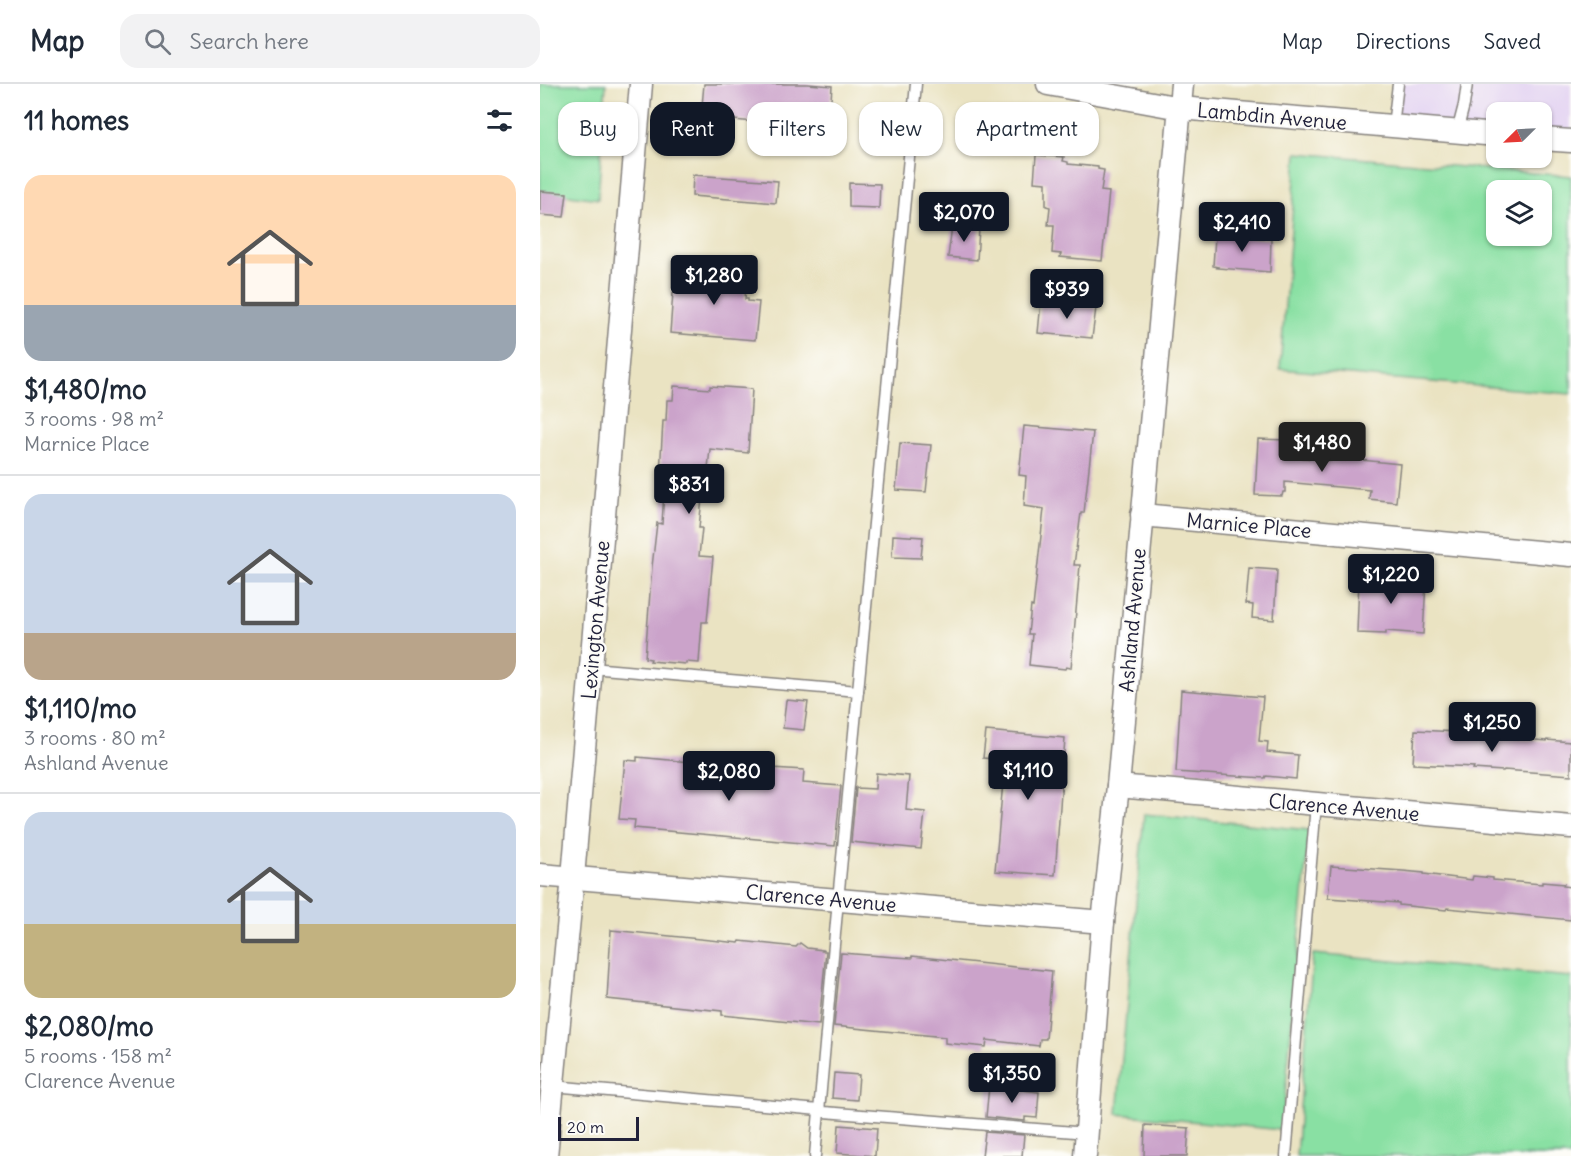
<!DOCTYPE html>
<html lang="en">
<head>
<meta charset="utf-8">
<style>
	:root { --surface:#fff; --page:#f2f2f3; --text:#1f2937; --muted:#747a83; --line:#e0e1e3; --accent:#111827 }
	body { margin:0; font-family:Delius,sans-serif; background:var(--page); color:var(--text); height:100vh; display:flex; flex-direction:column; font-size:22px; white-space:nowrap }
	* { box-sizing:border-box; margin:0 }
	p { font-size:20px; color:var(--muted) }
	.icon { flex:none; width:33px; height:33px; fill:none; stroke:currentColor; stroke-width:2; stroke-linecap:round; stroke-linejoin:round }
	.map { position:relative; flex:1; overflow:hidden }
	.details { display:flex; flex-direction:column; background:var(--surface); width:540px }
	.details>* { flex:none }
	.hud { position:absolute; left:18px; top:18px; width:570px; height:54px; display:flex; gap:12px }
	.needle { width:39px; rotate:246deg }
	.buttons { position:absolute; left:946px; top:18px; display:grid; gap:12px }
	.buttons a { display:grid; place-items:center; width:66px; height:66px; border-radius:12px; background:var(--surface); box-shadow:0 2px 4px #0004; font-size:30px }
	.scale { position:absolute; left:18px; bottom:15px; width:81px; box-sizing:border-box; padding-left:6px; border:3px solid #22223b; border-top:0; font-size:16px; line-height:21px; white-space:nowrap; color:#22223b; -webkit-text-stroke:4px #fdfcf7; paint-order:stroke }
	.price { position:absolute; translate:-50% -51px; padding:0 14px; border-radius:6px; background:var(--accent); color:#fff; font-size:20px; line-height:39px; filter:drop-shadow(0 2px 3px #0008) }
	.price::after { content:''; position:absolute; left:50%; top:36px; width:18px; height:14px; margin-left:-9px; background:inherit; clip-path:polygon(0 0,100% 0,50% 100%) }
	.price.current { background:#222; color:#fff }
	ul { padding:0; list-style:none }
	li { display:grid; align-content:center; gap:12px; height:318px; padding:0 24px }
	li+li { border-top:2px solid var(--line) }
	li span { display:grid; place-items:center; height:186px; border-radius:18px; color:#555 }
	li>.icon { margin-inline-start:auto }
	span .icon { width:108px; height:108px; fill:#fffc; stroke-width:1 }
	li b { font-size:26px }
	h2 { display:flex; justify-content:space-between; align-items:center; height:72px; padding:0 24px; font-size:26px }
	.tag { padding:0 21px; border-radius:18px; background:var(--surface); box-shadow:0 2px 4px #0004; font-size:21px; line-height:54px }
	.tag.current { background:var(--accent); color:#fff }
	header { display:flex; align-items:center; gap:36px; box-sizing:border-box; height:84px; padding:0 30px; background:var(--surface); border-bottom:2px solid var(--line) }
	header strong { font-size:28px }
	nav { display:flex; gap:33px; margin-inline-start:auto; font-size:21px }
	.search { width:420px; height:54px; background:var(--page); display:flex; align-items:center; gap:15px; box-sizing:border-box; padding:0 21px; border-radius:18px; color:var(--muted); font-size:22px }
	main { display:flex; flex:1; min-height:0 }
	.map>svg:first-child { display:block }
	.built { fill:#e3d3f2 }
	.green { fill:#89e0a3; stroke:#56816f; stroke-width:1.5; fill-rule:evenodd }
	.building { fill:#cba3ca }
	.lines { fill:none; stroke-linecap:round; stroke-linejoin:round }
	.service-casing { stroke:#86827e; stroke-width:13 }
	.minor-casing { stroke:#86827e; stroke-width:25 }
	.service { stroke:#fff; stroke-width:10 }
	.minor { stroke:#fff; stroke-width:22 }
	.labels { text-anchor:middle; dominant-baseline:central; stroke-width:4.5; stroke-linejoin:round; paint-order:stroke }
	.street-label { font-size:20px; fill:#22223b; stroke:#fdfcf7 }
</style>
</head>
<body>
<header>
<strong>Map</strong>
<div class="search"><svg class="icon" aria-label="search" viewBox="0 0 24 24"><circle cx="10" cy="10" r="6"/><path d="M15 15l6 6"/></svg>Search here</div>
<nav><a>Map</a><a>Directions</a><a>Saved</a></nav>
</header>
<main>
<section class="details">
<h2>11 homes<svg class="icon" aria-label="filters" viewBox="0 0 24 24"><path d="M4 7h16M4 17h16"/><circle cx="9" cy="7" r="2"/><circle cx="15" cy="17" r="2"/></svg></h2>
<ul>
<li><span style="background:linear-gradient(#ffd9b3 70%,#9aa5b1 0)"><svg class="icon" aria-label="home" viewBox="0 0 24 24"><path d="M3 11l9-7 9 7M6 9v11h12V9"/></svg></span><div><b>$1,480/mo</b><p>3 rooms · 98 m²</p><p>Marnice Place</p></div></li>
<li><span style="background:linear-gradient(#c9d6e8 75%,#b9a48a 0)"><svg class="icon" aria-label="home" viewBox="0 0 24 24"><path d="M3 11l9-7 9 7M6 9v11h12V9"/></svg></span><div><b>$1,110/mo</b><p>3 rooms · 80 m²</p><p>Ashland Avenue</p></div></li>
<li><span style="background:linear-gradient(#c9d6e8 60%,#c2b280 0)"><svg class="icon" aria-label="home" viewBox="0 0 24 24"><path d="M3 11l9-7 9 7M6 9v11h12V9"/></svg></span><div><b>$2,080/mo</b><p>5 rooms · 158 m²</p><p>Clarence Avenue</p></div></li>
</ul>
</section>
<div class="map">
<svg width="1031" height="1072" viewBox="0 0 1031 1072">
	<rect width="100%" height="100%" fill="#fdfcf7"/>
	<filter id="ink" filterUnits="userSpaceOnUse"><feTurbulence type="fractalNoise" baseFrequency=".0167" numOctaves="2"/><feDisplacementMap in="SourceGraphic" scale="12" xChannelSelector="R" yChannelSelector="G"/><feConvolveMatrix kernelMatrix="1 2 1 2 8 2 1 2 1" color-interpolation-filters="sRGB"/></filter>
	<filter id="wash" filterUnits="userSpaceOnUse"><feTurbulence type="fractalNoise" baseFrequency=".008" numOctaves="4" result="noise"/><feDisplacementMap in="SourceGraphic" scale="24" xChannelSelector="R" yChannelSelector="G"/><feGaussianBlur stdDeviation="1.35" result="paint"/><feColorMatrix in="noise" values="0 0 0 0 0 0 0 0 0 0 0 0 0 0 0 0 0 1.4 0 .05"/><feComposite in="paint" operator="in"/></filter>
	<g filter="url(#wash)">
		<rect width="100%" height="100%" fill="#eae3c2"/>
		<polygon class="built" points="857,0 1031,0 1031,57 1002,54 1002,28 957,28 957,51 853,42"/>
		<g class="green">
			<polygon points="0,0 66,0 58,115 0,107"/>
			<path d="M757,69L1031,92V310L740,285ZM1002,106V152H957V106Z"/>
			<polygon points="604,730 769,746 742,1046 577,1030"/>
			<polygon points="773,870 1031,893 1031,1072 756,1072"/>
		</g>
		<g id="blocks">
			<g class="building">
				<polygon points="164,0 268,0 292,2 289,45 161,33"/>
				<polygon points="496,71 524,73 523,77 528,78 528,80 558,83 558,85 564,86 561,107 569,108 562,177 520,173 521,170 512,169 514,141 508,141 510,123 506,122 506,99 494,98"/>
				<polygon points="153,91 238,97 236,119 152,112"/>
				<polygon points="309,99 340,100 339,124 309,123"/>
				<polygon points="0,107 27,109 24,133 0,131"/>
				<polygon points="412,142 439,145 437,176 408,173"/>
				<polygon points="680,151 731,155 730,188 677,184 678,183 673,182 675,153 679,153"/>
				<polygon points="147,184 207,190 205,215 208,215 208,217 219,218 215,256 130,249 133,208 140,209 141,187 146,188"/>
				<polygon points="501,218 556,224 552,254 498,249"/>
				<polygon points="134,302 170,305 170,302 212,305 208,369 170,365 167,394 164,394 159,444 162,444 159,472 173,473 167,538 162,538 159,579 146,578 146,580 110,577 111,575 105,574 112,483 117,439 122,440 125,390 120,389 123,337 126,337 127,316 133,316"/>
				<polygon points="484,342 553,348 544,429 541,429 534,481 540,481 531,584 526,583 525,585 489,581 492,550 488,550 491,522 493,523 504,425 484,422 486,392 479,391"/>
				<polygon points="718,355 748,356 747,372 791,377 792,373 860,380 856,418 829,415 830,406 745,398 745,408 743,408 742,412 715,411"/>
				<polygon points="360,359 391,361 386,408 356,406"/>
				<polygon points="353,451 383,453 381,474 352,473"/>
				<polygon points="709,484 737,486 734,536 712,534 713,521 706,520"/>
				<polygon points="830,490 884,493 884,499 886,499 883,550 846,547 846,550 817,549 819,495 830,495"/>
				<polygon points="641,606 723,613 719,657 728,658 727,668 758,671 756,695 726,692 725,694 636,688"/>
				<polygon points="246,616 268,618 264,646 243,644"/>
				<polygon points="875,646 919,648 919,650 1007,657 1007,656 1031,658 1031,691 964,686 963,687 933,685 934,683 873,680"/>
				<polygon points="446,647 525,654 515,791 455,787 465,676 443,674"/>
				<polygon points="97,673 213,684 213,683 264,686 263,699 301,702 295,762 94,744 95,736 79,735 85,676 97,677"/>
				<polygon points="336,689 369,692 366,726 385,728 381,765 311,758 316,704 335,705"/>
				<polygon points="791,782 863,787 884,789 884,790 932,796 933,792 953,794 953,796 1002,800 1002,798 1024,800 1023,802 1031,803 1031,836 907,824 906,826 859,821 859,819 788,814"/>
				<polygon points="71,846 199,859 200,857 256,863 260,859 267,864 283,866 282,867 286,867 279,941 182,931 182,927 67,915"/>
				<polygon points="301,869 355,873 372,874 372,872 512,887 506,955 500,955 499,962 447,956 446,963 405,959 405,953 294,942"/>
				<polygon points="294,989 319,991 317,1016 292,1014"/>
				<polygon points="449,1002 499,1008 497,1034 485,1033 485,1037 446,1033"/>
				<polygon points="299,1041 337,1044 335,1072 297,1069"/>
				<polygon points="605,1041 649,1044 647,1072 604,1072"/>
				<polygon points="445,1048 484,1051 482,1072 442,1072"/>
			</g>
		</g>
	</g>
	<g filter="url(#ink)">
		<use href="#blocks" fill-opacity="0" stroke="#86827e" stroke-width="1.5"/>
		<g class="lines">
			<g class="service-casing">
				<g id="service">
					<polyline points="853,42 858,0"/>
					<polyline points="917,48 924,21 927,0"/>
					<polyline points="51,584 318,607"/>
					<polyline points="13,1002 279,1026 284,1028 547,1049"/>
					<polyline points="275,1072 298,816 376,0"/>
					<polyline points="746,1072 776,720"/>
				</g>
			</g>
			<g class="minor-casing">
				<g id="minor">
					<polyline points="508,0 640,24 957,51"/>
					<polyline points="1002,55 1031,57"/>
					<polyline points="602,431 1031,471"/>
					<polyline points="578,702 1031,743"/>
					<polyline points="0,791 563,838"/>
					<polyline points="6,1072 33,793 101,0"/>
					<polyline points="545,1072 563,838 578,702 642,0"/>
				</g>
			</g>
			<use href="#service" class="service"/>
			<use href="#minor" class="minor"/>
		</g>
	</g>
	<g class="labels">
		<g class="street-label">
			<text transform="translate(732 32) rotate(5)">Lambdin Avenue</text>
			<text transform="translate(709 441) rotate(5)">Marnice Place</text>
			<text transform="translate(55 536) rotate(-85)">Lexington Avenue</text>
			<text transform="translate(592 536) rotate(-85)">Ashland Avenue</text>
			<text transform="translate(804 723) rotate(5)">Clarence Avenue</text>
			<text transform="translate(281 814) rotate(5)">Clarence Avenue</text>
		</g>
	</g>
</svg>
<div class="buttons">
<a><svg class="needle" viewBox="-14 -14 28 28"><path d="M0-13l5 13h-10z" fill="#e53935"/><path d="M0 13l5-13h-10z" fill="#747a83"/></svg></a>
<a><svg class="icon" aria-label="layers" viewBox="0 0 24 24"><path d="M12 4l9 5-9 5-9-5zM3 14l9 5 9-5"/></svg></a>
</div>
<div class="scale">20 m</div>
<b class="price" style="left:424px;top:159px">$2,070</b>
<b class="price" style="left:702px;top:169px">$2,410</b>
<b class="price" style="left:174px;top:222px">$1,280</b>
<b class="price" style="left:527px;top:236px">$939</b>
<b class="price current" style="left:782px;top:389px">$1,480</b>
<b class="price" style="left:149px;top:431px">$831</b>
<b class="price" style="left:851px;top:521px">$1,220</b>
<b class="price" style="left:952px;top:669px">$1,250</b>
<b class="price" style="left:488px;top:717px">$1,110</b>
<b class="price" style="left:189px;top:718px">$2,080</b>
<b class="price" style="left:472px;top:1020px">$1,350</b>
<div class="hud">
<a class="tag">Buy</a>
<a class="tag current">Rent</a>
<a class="tag">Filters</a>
<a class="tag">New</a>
<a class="tag">Apartment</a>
</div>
</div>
</main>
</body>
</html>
